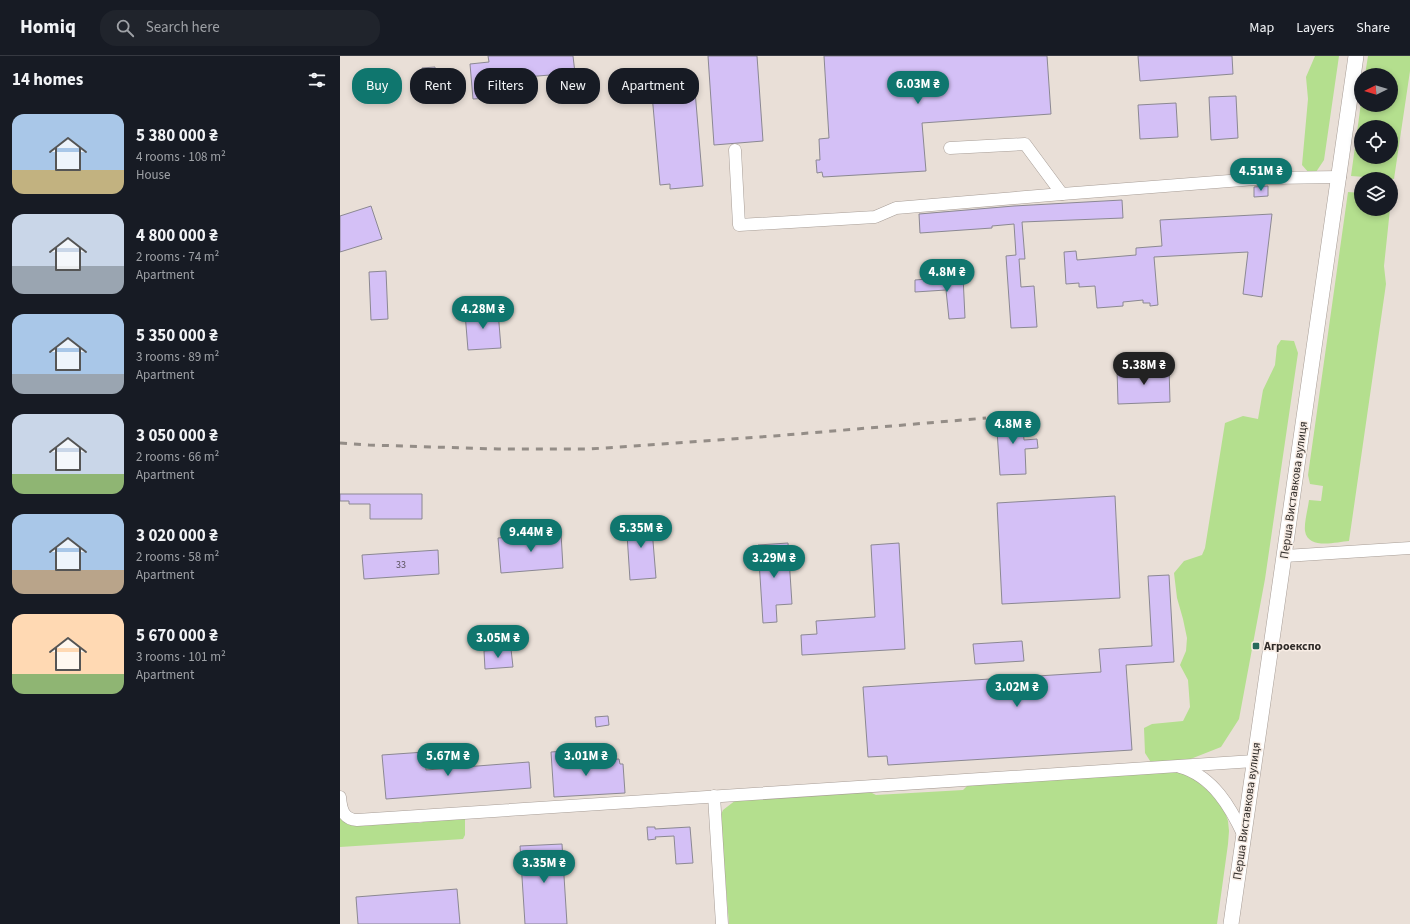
<!DOCTYPE html>
<html lang="en">
<head>
<meta charset="utf-8">
<style>
	:root { --surface:#171b24; --page:#20242c; --text:#f1f3f6; --muted:#9ea1a6; --line:#363941; --accent:#0f766e }
	body { margin:0; font-family:"Source Sans 3",sans-serif; background:var(--page); color:var(--text); height:100vh; display:flex; flex-direction:column; font-size:15px; white-space:nowrap }
	* { box-sizing:border-box; margin:0 }
	p { font-size:13px; color:var(--muted) }
	.icon { flex:none; width:22px; height:22px; fill:none; stroke:currentColor; stroke-width:2; stroke-linecap:round; stroke-linejoin:round }
	.map { position:relative; flex:1; overflow:hidden }
	.drawer { display:flex; flex-direction:column; background:var(--surface); width:340px }
	.drawer>* { flex:none }
	.top-card { position:absolute; left:12px; top:12px; width:380px; height:36px; display:flex; gap:8px }
	.needle { width:26px; rotate:265deg }
	.fabs { position:absolute; left:1014px; top:12px; display:grid; gap:8px }
	.fabs a { display:grid; place-items:center; width:44px; height:44px; border-radius:50%; background:var(--surface); box-shadow:0 2px 6px #0003; font-size:20px }
	.price { position:absolute; translate:-50% -34px; padding:0 9px; border-radius:14px; background:var(--accent); color:#fff; font-size:13px; line-height:26px; filter:drop-shadow(0 1px 2px #0008) }
	.price::after { content:''; position:absolute; left:50%; top:24px; width:12px; height:9px; margin-left:-6px; background:inherit; clip-path:polygon(0 0,100% 0,50% 100%) }
	.price.active { background:#222; color:#fff }
	ul { padding:0; list-style:none }
	li { display:flex; align-items:center; gap:12px; height:100px; padding:0 12px }
	li span { display:grid; place-items:center; flex:none; width:112px; height:80px; border-radius:12px; color:#555 }
	li>.icon { margin-inline-start:auto }
	span .icon { width:48px; height:48px; fill:#fffc; stroke-width:1 }
	li b { font-size:17px }
	h2 { display:flex; justify-content:space-between; align-items:center; height:48px; padding:0 12px; font-size:17px }
	.chip { padding:0 14px; border-radius:16px; background:var(--surface); box-shadow:0 2px 6px #0003; font-size:14px; line-height:36px }
	.chip.active { background:var(--accent); color:#fff }
	header { display:flex; align-items:center; gap:24px; box-sizing:border-box; height:56px; padding:0 20px; background:var(--surface); border-bottom:1px solid var(--line) }
	header strong { font-size:19px }
	nav { display:flex; gap:22px; margin-inline-start:auto; font-size:14px }
	.search { width:280px; height:36px; background:var(--page); display:flex; align-items:center; gap:10px; box-sizing:border-box; padding:0 14px; border-radius:16px; color:var(--muted); font-size:15px }
	main { display:flex; flex:1; min-height:0 }
	.map>svg:first-child { display:block }
	.green { fill:#b4df8e; fill-rule:evenodd }
	.building { fill:#d4c0f6; stroke:#8b8892 }
	.lines { fill:none; stroke-linecap:round; stroke-linejoin:round }
	.minor-casing { stroke:#a79d96; stroke-width:13 }
	.major-casing { stroke:#a79d96; stroke-width:16 }
	.minor { stroke:#fff; stroke-width:12 }
	.major { stroke:#fff; stroke-width:15 }
	.rail { stroke:#948d87; stroke-width:3; stroke-dasharray:7 7; stroke-linecap:butt }
	.poi-dot { fill:#276a5b; stroke:#f7ece4; stroke-width:1.5 }
	.labels { text-anchor:middle; dominant-baseline:central; stroke-width:3; stroke-linejoin:round; paint-order:stroke }
	.number-label { font-size:10px; fill:#59515c }
	.street-label { font-size:12px; fill:#302c29; stroke:#f7ece4 }
	.poi-label { font-size:12px; font-weight:bold; fill:#302c29; stroke:#f7ece4; text-anchor:start }
</style>
</head>
<body>
<header>
<strong>Homiq</strong>
<div class="search"><svg class="icon" aria-label="search" viewBox="0 0 24 24"><circle cx="10" cy="10" r="6"/><path d="M15 15l6 6"/></svg>Search here</div>
<nav><a>Map</a><a>Layers</a><a>Share</a></nav>
</header>
<main>
<section class="drawer">
<h2>14 homes<svg class="icon" aria-label="filters" viewBox="0 0 24 24"><path d="M4 7h16M4 17h16"/><circle cx="9" cy="7" r="2"/><circle cx="15" cy="17" r="2"/></svg></h2>
<ul>
<li><span style="background:linear-gradient(#a9c7e8 70%,#c2b280 0)"><svg class="icon" aria-label="home" viewBox="0 0 24 24"><path d="M3 11l9-7 9 7M6 9v11h12V9"/></svg></span><div><b>5 380 000 ₴</b><p>4 rooms · 108 m²</p><p>House</p></div></li>
<li><span style="background:linear-gradient(#c9d6e8 65%,#9aa5b1 0)"><svg class="icon" aria-label="home" viewBox="0 0 24 24"><path d="M3 11l9-7 9 7M6 9v11h12V9"/></svg></span><div><b>4 800 000 ₴</b><p>2 rooms · 74 m²</p><p>Apartment</p></div></li>
<li><span style="background:linear-gradient(#a9c7e8 75%,#9aa5b1 0)"><svg class="icon" aria-label="home" viewBox="0 0 24 24"><path d="M3 11l9-7 9 7M6 9v11h12V9"/></svg></span><div><b>5 350 000 ₴</b><p>3 rooms · 89 m²</p><p>Apartment</p></div></li>
<li><span style="background:linear-gradient(#c9d6e8 75%,#8fb573 0)"><svg class="icon" aria-label="home" viewBox="0 0 24 24"><path d="M3 11l9-7 9 7M6 9v11h12V9"/></svg></span><div><b>3 050 000 ₴</b><p>2 rooms · 66 m²</p><p>Apartment</p></div></li>
<li><span style="background:linear-gradient(#a9c7e8 70%,#b9a48a 0)"><svg class="icon" aria-label="home" viewBox="0 0 24 24"><path d="M3 11l9-7 9 7M6 9v11h12V9"/></svg></span><div><b>3 020 000 ₴</b><p>2 rooms · 58 m²</p><p>Apartment</p></div></li>
<li><span style="background:linear-gradient(#ffd9b3 75%,#8fb573 0)"><svg class="icon" aria-label="home" viewBox="0 0 24 24"><path d="M3 11l9-7 9 7M6 9v11h12V9"/></svg></span><div><b>5 670 000 ₴</b><p>3 rooms · 101 m²</p><p>Apartment</p></div></li>
</ul>
</section>
<div class="map">
<svg width="1070" height="868" viewBox="0 0 1070 868">
	<rect width="100%" height="100%" fill="#e9dfd7"/>
	<g class="green">
		<polygon points="975,0 999,0 984,104 976,116 969,117 962,109 968,43 966,21"/>
		<path d="M1028,0H1070V15L1054,123L1011,120L1021,47V49H1051V19H1025ZM1021,71H1051V101H1021Z"/>
		<path d="M1008,136L1021,137V153H1050L1044,210L1046,228L1009,485C996,486 968,494 965,475C964,466 968,453 969,444L981,445L983,430L970,428L968,419Z"/>
		<polygon points="941,284 954,285 958,297 925,523 899,663 881,691 848,704 812,708 805,697 804,672 812,668 843,665 850,651 848,624 840,609 846,595 847,582 843,563 837,542 834,517 844,505 862,499 865,492 885,367 903,360 918,363 923,334 935,309 937,290"/>
		<polygon points="834,716 849,718 875,741 885,756 888,765 889,775 888,788 877,868 389,868 380,761 383,754 396,744 526,734 536,739 623,734 629,728"/>
		<polygon points="0,760 12,768 22,770 68,766 80,767 93,763 125,763 125,779 123,783 0,791"/>
	</g>
	<g class="building">
		<polygon points="148,0 233,0 235,17 148,24 150,42 133,43 130,8 149,6"/>
		<polygon points="368,0 417,0 423,85 374,89"/>
		<polygon points="484,0 707,0 711,58 582,67 586,115 483,121 482,116 477,117 476,104 480,104 479,83 489,82"/>
		<polygon points="798,0 892,0 893,18 800,25"/>
		<polygon points="95,11 97,37 84,38 82,12"/>
		<polygon points="354,23 363,130 330,133 330,128 320,129 311,27"/>
		<polygon points="896,40 898,82 871,84 869,41"/>
		<polygon points="836,47 838,81 800,83 798,49"/>
		<polygon points="928,130 928,140 914,141 914,131"/>
		<polygon points="782,144 783,162 682,166 685,203 679,203 681,231 694,230 697,271 671,272 666,200 676,199 674,168 652,170 652,172 580,177 579,158 674,150"/>
		<polygon points="31,150 42,183 0,196 0,160"/>
		<polygon points="932,158 922,241 903,238 908,196 814,201 818,249 810,250 810,247 803,247 803,244 783,246 783,250 757,252 755,230 739,231 739,227 726,228 724,196 736,195 737,204 796,199 796,192 822,190 820,164"/>
		<polygon points="46,215 48,263 31,264 29,216"/>
		<polygon points="623,220 625,262 609,263 606,234 575,236 575,224"/>
		<polygon points="158,255 161,292 128,294 125,257"/>
		<polygon points="829,311 830,346 778,348 777,313"/>
		<polygon points="682,358 684,384 697,383 698,392 685,393 686,418 660,419 656,360"/>
		<polygon points="0,438 82,438 82,463 30,463 30,448 9,448 9,445 0,445"/>
		<polygon points="775,440 780,542 662,548 657,447"/>
		<polygon points="311,461 316,522 290,524 286,463"/>
		<polygon points="221,477 223,512 161,517 158,482"/>
		<polygon points="448,487 452,548 436,549 437,566 423,567 418,489"/>
		<polygon points="559,487 565,593 462,599 461,579 477,578 476,565 535,561 531,489"/>
		<polygon points="98,494 99,518 24,523 22,499"/>
		<polygon points="829,519 834,606 786,609 792,694 548,709 547,700 528,701 523,631 761,616 759,593 812,590 808,520"/>
		<polygon points="682,585 684,605 635,608 633,588"/>
		<polygon points="171,593 173,611 145,613 144,595"/>
		<polygon points="268,660 269,669 256,671 255,661"/>
		<polygon points="225,695 226,706 279,703 280,708 283,708 285,737 214,741 211,696"/>
		<polygon points="85,696 86,714 189,706 191,732 46,743 42,699"/>
		<polygon points="307,771 315,771 315,773 350,771 353,807 336,808 334,780 315,781 316,783 308,784"/>
		<polygon points="222,788 227,868 185,868 180,790"/>
		<polygon points="117,833 120,868 18,868 16,841"/>
	</g>
	<g class="lines">
		<g class="minor-casing">
			<g id="minor">
				<polyline points="610,92 685,88 722,138"/>
				<polyline points="395,94 399,169 535,161 556,152 722,138 928,122 1000,121"/>
				<polyline points="945,500 1070,492"/>
				<path d="M840,711C873,720 891,752 904,780"/>
				<polyline points="374,740 382,868"/>
				<path d="M0,741C1,753 3,763 17,764L914,705"/>
			</g>
		</g>
		<g class="major-casing">
			<polyline id="major" points="891,868 1016,0"/>
		</g>
		<use href="#minor" class="minor"/>
		<use href="#major" class="major"/>
		<polyline class="rail" points="0,387 29,389 158,393 250,393 434,380 646,362"/>
	</g>
	<rect class="poi-dot" x="912" y="586" width="8" height="8" rx="2"/>
	<g class="labels">
		<g class="number-label">
			<text x="61" y="509">33</text>
		</g>
		<g class="street-label">
			<text transform="translate(954 434) rotate(-82)">Перша Виставкова вулиця</text>
			<text transform="translate(907 755) rotate(-82)">Перша Виставкова вулиця</text>
		</g>
		<g class="poi-label">
			<text x="924" y="590">Агроекспо</text>
		</g>
	</g>
</svg>
<div class="fabs">
<a><svg class="needle" viewBox="-14 -14 28 28"><path d="M0-13l5 13h-10z" fill="#e53935"/><path d="M0 13l5-13h-10z" fill="#9ea1a6"/></svg></a>
<a><svg class="icon" aria-label="locate" viewBox="0 0 24 24"><circle cx="12" cy="12" r="6"/><path d="M12 2v4M12 18v4M2 12h4M18 12h4"/></svg></a>
<a><svg class="icon" aria-label="layers" viewBox="0 0 24 24"><path d="M12 4l9 5-9 5-9-5zM3 14l9 5 9-5"/></svg></a>
</div>
<b class="price" style="left:578px;top:49px">6.03M ₴</b>
<b class="price" style="left:921px;top:136px">4.51M ₴</b>
<b class="price" style="left:607px;top:237px">4.8M ₴</b>
<b class="price" style="left:143px;top:274px">4.28M ₴</b>
<b class="price active" style="left:804px;top:330px">5.38M ₴</b>
<b class="price" style="left:673px;top:389px">4.8M ₴</b>
<b class="price" style="left:301px;top:493px">5.35M ₴</b>
<b class="price" style="left:191px;top:497px">9.44M ₴</b>
<b class="price" style="left:434px;top:523px">3.29M ₴</b>
<b class="price" style="left:158px;top:603px">3.05M ₴</b>
<b class="price" style="left:677px;top:652px">3.02M ₴</b>
<b class="price" style="left:108px;top:721px">5.67M ₴</b>
<b class="price" style="left:246px;top:721px">3.01M ₴</b>
<b class="price" style="left:204px;top:828px">3.35M ₴</b>
<div class="top-card">
<a class="chip active">Buy</a>
<a class="chip">Rent</a>
<a class="chip">Filters</a>
<a class="chip">New</a>
<a class="chip">Apartment</a>
</div>
</div>
</main>
</body>
</html>
